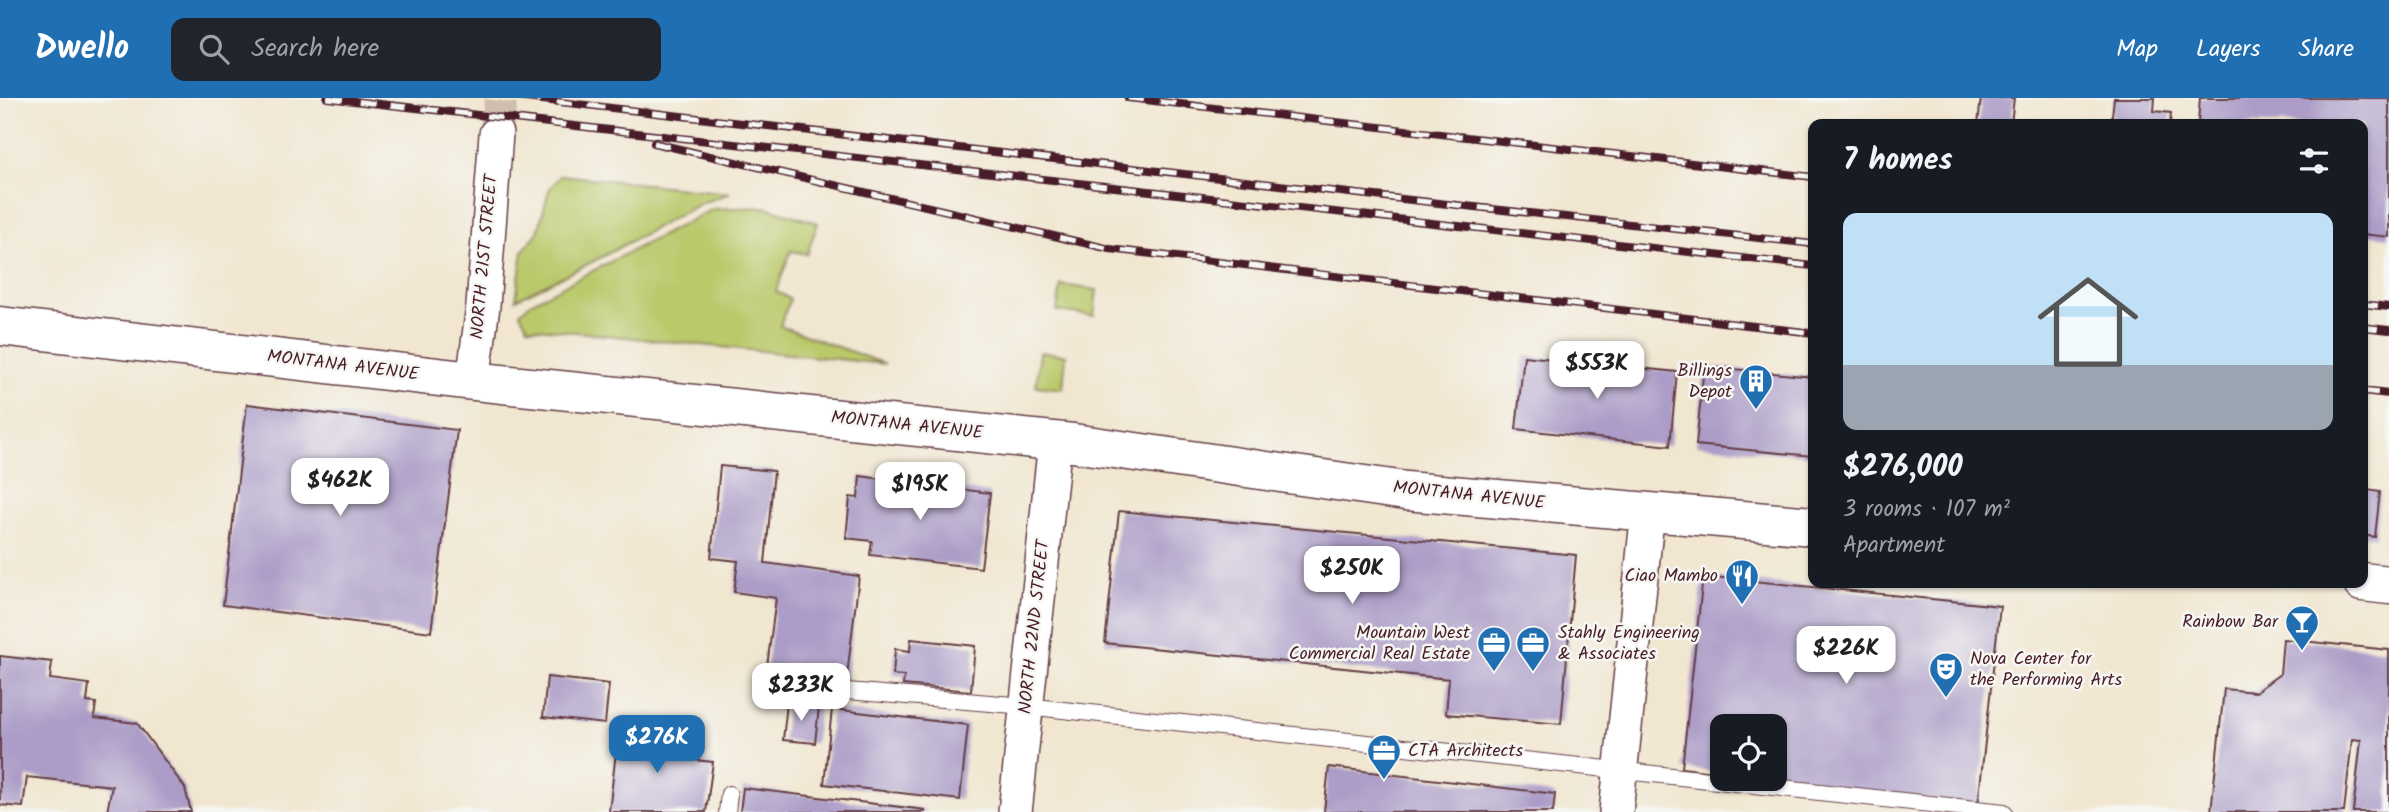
<!DOCTYPE html>
<html lang="en">
<head>
<meta charset="utf-8">
<style>
	:root { --surface:#171b24; --page:#20242c; --text:#f1f3f6; --muted:#9ea1a6; --line:#363941; --accent:#1f6fb2 }
	body { margin:0; font-family:Kalam,sans-serif; background:var(--page); color:var(--text); height:100vh; display:flex; flex-direction:column; font-size:26px; white-space:nowrap }
	* { box-sizing:border-box; margin:0 }
	p { font-size:23px; color:var(--muted) }
	.icon { flex:none; width:38px; height:38px; fill:none; stroke:currentColor; stroke-width:2; stroke-linecap:round; stroke-linejoin:round }
	.map { position:relative; flex:1; overflow:hidden }
	.details { position:absolute; left:1808px; top:21px; width:560px; height:469px; display:flex; flex-direction:column; background:var(--surface); border-radius:14px; box-shadow:0 2px 5px #0004 }
	.details>* { flex:none }
	.tools { position:absolute; left:1710px; top:616px; display:grid; gap:14px }
	.tools a { display:grid; place-items:center; width:77px; height:77px; border-radius:14px; background:var(--surface); box-shadow:0 2px 5px #0004; font-size:35px }
	.price { position:absolute; translate:-50% -60px; padding:0 16px; border-radius:14px; background:#fff; color:#222; font-size:23px; line-height:46px; filter:drop-shadow(0 2px 4px #0008) }
	.price::after { content:''; position:absolute; left:50%; top:42px; width:21px; height:16px; margin-left:-10px; background:inherit; clip-path:polygon(0 0,100% 0,50% 100%) }
	.price.on { background:var(--accent); color:#fff }
	ul { padding:0; list-style:none }
	li { display:grid; align-content:center; gap:14px; height:371px; padding:0 35px }
	li+li { border-top:2px solid var(--line) }
	li span { display:grid; place-items:center; height:217px; border-radius:14px; color:#555 }
	li>.icon { margin-inline-start:auto }
	span .icon { width:126px; height:126px; fill:#fffc; stroke-width:1 }
	li b { font-size:30px }
	h2 { display:flex; justify-content:space-between; align-items:center; height:84px; padding:0 35px; font-size:30px }
	header { display:flex; align-items:center; gap:42px; box-sizing:border-box; height:98px; padding:0 35px; background:var(--accent); color:#fff }
	header strong { font-size:33px }
	nav { display:flex; gap:38px; margin-inline-start:auto; font-size:24px }
	.search { width:490px; height:63px; background:var(--page); display:flex; align-items:center; gap:18px; box-sizing:border-box; padding:0 24px; border-radius:14px; color:var(--muted); font-size:26px }
	.map>svg:first-child { display:block }
	.green { fill:#bac96b; stroke:#82744b; stroke-width:2 }
	.building { fill:#ac9cc7 }
	.lines { fill:none; stroke-linecap:round; stroke-linejoin:round }
	.street-tunnel { stroke:#d0beaf; stroke-width:33; stroke-dasharray:33 17; stroke-linecap:butt }
	.lane-casing { stroke:#633d44; stroke-width:18 }
	.street-casing { stroke:#633d44; stroke-width:36 }
	.secondary-casing { stroke:#633d44; stroke-width:41 }
	.lane { stroke:#fff; stroke-width:16 }
	.street { stroke:#fff; stroke-width:33 }
	.secondary { stroke:#fff; stroke-width:38 }
	.rail-casing { stroke:#4a1f2b; stroke-width:8 }
	.rail { stroke:#f6f6f2; stroke-width:5; stroke-dasharray:16; stroke-linecap:butt }
	.labels { text-anchor:middle; dominant-baseline:central; stroke-width:5; stroke-linejoin:round; paint-order:stroke }
	.street-label { font-size:18px; fill:#4a1f2b; stroke:#f6f6f2 }
	.poi-label { font-size:18px; fill:#4a1f2b; stroke:#f6f6f2; text-anchor:end }
</style>
</head>
<body>
<header>
<strong>Dwello</strong>
<div class="search"><svg class="icon" aria-label="search" viewBox="0 0 24 24"><circle cx="10" cy="10" r="6"/><path d="M15 15l6 6"/></svg>Search here</div>
<nav><a>Map</a><a>Layers</a><a>Share</a></nav>
</header>
<div class="map">
<svg width="2389" height="714" viewBox="0 0 2389 714">
	<rect width="100%" height="100%" fill="#f6f6f2"/>
	<filter id="ink" filterUnits="userSpaceOnUse"><feTurbulence type="fractalNoise" baseFrequency=".0143" numOctaves="2"/><feDisplacementMap in="SourceGraphic" scale="14" xChannelSelector="R" yChannelSelector="G"/><feConvolveMatrix kernelMatrix="1 2 1 2 8 2 1 2 1" color-interpolation-filters="sRGB"/></filter>
	<filter id="wash" filterUnits="userSpaceOnUse"><feTurbulence type="fractalNoise" baseFrequency=".00686" numOctaves="4" result="noise"/><feDisplacementMap in="SourceGraphic" scale="28" xChannelSelector="R" yChannelSelector="G"/><feGaussianBlur stdDeviation="1.57" result="paint"/><feColorMatrix in="noise" values="0 0 0 0 0 0 0 0 0 0 0 0 0 0 0 0 0 1.4 0 .05"/><feComposite in="paint" operator="in"/></filter>
	<g filter="url(#wash)">
		<rect width="100%" height="100%" fill="#f1e6d0"/>
		<g class="green">
			<polygon points="561,77 730,95 699,106 596,162 516,201 523,153 538,134 549,92"/>
			<polygon points="765,109 818,125 807,156 791,153 776,193 790,201 780,228 885,266 528,229 520,215 530,205 713,111"/>
			<polygon points="1061,187 1097,192 1094,218 1057,213"/>
			<polygon points="1040,254 1066,257 1063,291 1036,288"/>
		</g>
		<g id="blocks">
			<g class="building">
				<polygon points="1981,0 2014,0 2011,26 1978,26"/>
				<polygon points="2114,0 2155,0 2154,13 2171,15 2170,26 2111,26"/>
				<polygon points="2200,0 2389,0 2389,139 2362,136 2362,26 2198,26"/>
				<polygon points="1524,258 1677,274 1670,348 1516,331"/>
				<polygon points="1704,268 1813,279 1813,358 1696,347"/>
				<polygon points="247,306 457,332 431,534 223,507"/>
				<polygon points="720,368 774,373 765,465 859,478 846,586 766,576 776,500 734,494 738,463 711,460"/>
				<polygon points="860,378 990,395 981,470 870,457 872,443 846,440 850,399 858,400"/>
				<polygon points="2362,391 2380,394 2375,439 2362,437"/>
				<polygon points="1119,413 1576,457 1561,626 1446,616 1449,581 1105,545"/>
				<polygon points="1703,478 2000,508 1978,707 1774,681 1774,628 1722,628 1722,675 1682,670"/>
				<polygon points="911,541 975,548 971,593 903,587 904,578 893,577 895,551 910,553"/>
				<polygon points="2283,541 2389,552 2389,714 2353,714 2361,642 2352,641 2344,714 2211,714 2224,591 2255,594 2280,576"/>
				<polygon points="0,558 52,564 50,581 89,586 87,604 96,605 94,620 137,625 185,690 191,714 107,714 112,688 27,679 23,709 0,707"/>
				<polygon points="547,579 609,586 605,626 543,619"/>
				<polygon points="787,605 819,609 815,645 783,642"/>
				<polygon points="832,611 968,627 960,702 824,686"/>
				<polygon points="619,628 677,635 676,660 713,664 706,714 609,714"/>
				<polygon points="1329,669 1555,696 1553,714 1324,714"/>
				<polygon points="743,690 925,712 925,714 740,714"/>
			</g>
		</g>
	</g>
	<g filter="url(#ink)">
		<use href="#blocks" fill-opacity="0" stroke="#633d44" stroke-width="2"/>
		<g class="lines">
			<polyline class="street-tunnel" points="496,36 501,0"/>
			<g class="lane-casing">
				<g id="lane">
					<polyline points="776,587 1026,608 2004,714"/>
					<polyline points="727,714 729,696"/>
				</g>
			</g>
			<g class="street-casing">
				<g id="street">
					<polyline points="473,283 483,208 496,36"/>
					<polyline points="1015,714 1055,344"/>
					<polyline points="1616,714 1648,413"/>
				</g>
			</g>
			<g class="secondary-casing">
				<g id="secondary">
					<polyline points="0,228 473,283 1073,345 1406,393 1813,428"/>
					<polyline points="2362,484 2389,487"/>
				</g>
			</g>
			<use href="#lane" class="lane"/>
			<use href="#street" class="street"/>
			<use href="#secondary" class="secondary"/>
			<g class="rail-casing">
				<g id="rail">
					<polyline points="327,0 1813,168"/>
					<polyline points="525,0 1393,100 1813,146"/>
					<polyline points="1128,0 1813,79"/>
					<polyline points="654,45 1110,151 1813,235"/>
					<polyline points="2362,206 2389,209"/>
					<polyline points="2362,229 2389,232"/>
					<polyline points="2362,293 2389,296"/>
				</g>
			</g>
			<use href="#rail" class="rail"/>
		</g>
	</g>
	<defs>
		<g id="building-pin" transform="scale(1.75)"><path d="M0 17L-7.5 6A9.5 9.5 0 1 1 7.5 6Z" fill="#1f6fb2" stroke="#f6f6f2"/><path d="M-4-6H4V6H1V3H-1V6H-4ZM-2.5-4.3h1.7v1.8h-1.7ZM.8-4.3h1.7v1.8H.8ZM-2.5-1h1.7V.8h-1.7ZM.8-1h1.7V.8H.8Z" fill="#fff"/></g>
		<g id="restaurant-pin" transform="scale(1.75)"><path d="M0 17L-7.5 6A9.5 9.5 0 1 1 7.5 6Z" fill="#1f6fb2" stroke="#f6f6f2"/><path d="M-5-6h1v4h1v-4h1v4h1v-4h1v5L-1.5 .5V6h-2V.5L-5-1ZM5-6V6H3V1.5H1.5Q1.5-4 5-6Z" fill="#fff"/></g>
		<g id="bar-pin" transform="scale(1.75)"><path d="M0 17L-7.5 6A9.5 9.5 0 1 1 7.5 6Z" fill="#1f6fb2" stroke="#f6f6f2"/><path d="M-6-5H6L.8 .8V4.5H3.5V6h-7V4.5H-.8V.8Z" fill="#fff"/></g>
		<g id="office-pin" transform="scale(1.75)"><path d="M0 17L-7.5 6A9.5 9.5 0 1 1 7.5 6Z" fill="#1f6fb2" stroke="#f6f6f2"/><path d="M-6-3h4V-5.5h4V-3h4V5H-6ZM-1-4.5V-3h2v-1.5ZM-6 0V1H6V0Z" fill="#fff"/></g>
		<g id="theatre-pin" transform="scale(1.75)"><path d="M0 17L-7.5 6A9.5 9.5 0 1 1 7.5 6Z" fill="#1f6fb2" stroke="#f6f6f2"/><path d="M-5-5.5Q0-4 5-5.5V0Q5 5 0 6Q-5 5-5 0ZM-3.3-2.5H-1v1.5H-3.3ZM1-2.5H3.3v1.5H1ZM-2.8 1Q0 5.5 2.8 1Z" fill="#fff"/></g>
	</defs>
	<g fill-rule="evenodd">
		<use href="#building-pin" x="1756" y="283"/>
		<use href="#restaurant-pin" x="1742" y="478"/>
		<use href="#bar-pin" x="2302" y="524"/>
		<use href="#office-pin" x="1494" y="545"/>
		<use href="#office-pin" x="1533" y="545"/>
		<use href="#theatre-pin" x="1946" y="571"/>
		<use href="#office-pin" x="1384" y="653"/>
	</g>
	<g class="labels">
		<g class="street-label">
			<text transform="translate(485 159) rotate(-85)">NORTH 21ST STREET</text>
			<text transform="translate(343 268) rotate(7)">MONTANA AVENUE</text>
			<text transform="translate(907 328) rotate(6)">MONTANA AVENUE</text>
			<text transform="translate(1469 398) rotate(6)">MONTANA AVENUE</text>
			<text transform="translate(1035 529) rotate(-84)">NORTH 22ND STREET</text>
		</g>
		<g class="poi-label">
			<text x="1732" y="273">Billings<tspan x="1732" dy="21">Depot</tspan></text>
			<text x="1718" y="478">Ciao Mambo</text>
			<text x="2278" y="524">Rainbow Bar</text>
			<text x="1470" y="535">Mountain West<tspan x="1470" dy="21">Commercial Real Estate</tspan></text>
			<text x="1558" y="535" text-anchor="start">Stahly Engineering<tspan x="1558" dy="21">&amp; Associates</tspan></text>
			<text x="1970" y="561" text-anchor="start">Nova Center for<tspan x="1970" dy="21">the Performing Arts</tspan></text>
			<text x="1408" y="653" text-anchor="start">CTA Architects</text>
		</g>
	</g>
</svg>
<div class="tools">
<a><svg class="icon" aria-label="locate" viewBox="0 0 24 24"><circle cx="12" cy="12" r="6"/><path d="M12 2v4M12 18v4M2 12h4M18 12h4"/></svg></a>
</div>
<b class="price" style="left:1597px;top:303px">$553K</b>
<b class="price" style="left:340px;top:420px">$462K</b>
<b class="price" style="left:920px;top:424px">$195K</b>
<b class="price" style="left:1352px;top:508px">$250K</b>
<b class="price" style="left:1846px;top:588px">$226K</b>
<b class="price" style="left:801px;top:625px">$233K</b>
<b class="price on" style="left:657px;top:677px">$276K</b>
<section class="details">
<h2>7 homes<svg class="icon" aria-label="filters" viewBox="0 0 24 24"><path d="M4 7h16M4 17h16"/><circle cx="9" cy="7" r="2"/><circle cx="15" cy="17" r="2"/></svg></h2>
<ul>
<li><span style="background:linear-gradient(#bfe0f5 70%,#9aa5b1 0)"><svg class="icon" aria-label="home" viewBox="0 0 24 24"><path d="M3 11l9-7 9 7M6 9v11h12V9"/></svg></span><div><b>$276,000</b><p>3 rooms · 107 m²</p><p>Apartment</p></div></li>
</ul>
</section>
</div>
</body>
</html>
